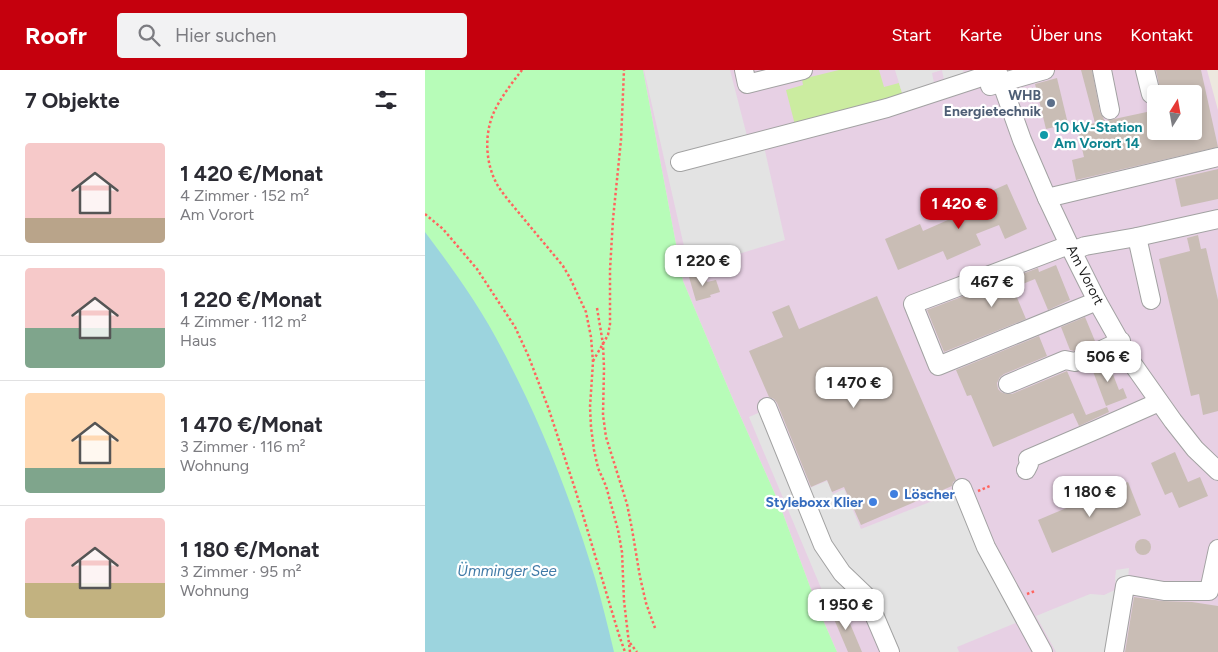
<!DOCTYPE html>
<html lang="de">
<head>
<meta charset="utf-8">
<style>
	:root { --surface:#fff; --page:#f2f2f3; --text:#2b2b33; --muted:#7c7c81; --line:#e1e1e2; --accent:#c5000d }
	body { margin:0; font-family:Figtree,sans-serif; background:var(--page); color:var(--text); height:100vh; display:flex; flex-direction:column; font-size:19px; white-space:nowrap }
	* { box-sizing:border-box; margin:0 }
	p { font-size:16px; color:var(--muted) }
	.icon { flex:none; width:28px; height:28px; fill:none; stroke:currentColor; stroke-width:2; stroke-linecap:round; stroke-linejoin:round }
	.map { position:relative; flex:1; overflow:hidden }
	.sheet { display:flex; flex-direction:column; background:var(--surface); width:425px }
	.sheet>* { flex:none }
	.needle { width:32px; rotate:11deg }
	.fabs { position:absolute; left:722px; top:15px; display:grid; gap:10px }
	.fabs a { display:grid; place-items:center; width:55px; height:55px; border-radius:5px; background:var(--surface); box-shadow:0 2px 8px #0003; font-size:25px }
	.price { position:absolute; translate:-50% -42px; padding:0 11px; border-radius:10px; background:#fff; color:#222; font-size:16px; line-height:32px; filter:drop-shadow(0 1px 2px #0008) }
	.price::after { content:''; position:absolute; left:50%; top:30px; width:15px; height:11px; margin-left:-8px; background:inherit; clip-path:polygon(0 0,100% 0,50% 100%) }
	.price.on { background:var(--accent); color:#fff }
	ul { padding:0; list-style:none }
	li { display:flex; align-items:center; gap:15px; height:125px; padding:0 25px }
	li+li { border-top:1px solid var(--line) }
	li span { display:grid; place-items:center; flex:none; width:140px; height:100px; border-radius:5px; color:#555 }
	li>.icon { margin-inline-start:auto }
	span .icon { width:60px; height:60px; fill:#fffc; stroke-width:1 }
	li b { font-size:21px }
	h2 { display:flex; justify-content:space-between; align-items:center; height:60px; padding:0 25px; font-size:21px }
	header { display:flex; align-items:center; gap:30px; box-sizing:border-box; height:70px; padding:0 25px; background:var(--accent); color:#fff }
	header strong { font-size:24px }
	nav { display:flex; gap:28px; margin-inline-start:auto; font-size:18px }
	.search { width:350px; height:45px; background:var(--page); display:flex; align-items:center; gap:12px; box-sizing:border-box; padding:0 18px; border-radius:5px; color:var(--muted); font-size:19px }
	main { display:flex; flex:1; min-height:0 }
	.map>svg:first-child { display:block }
	.industrial { fill:#e7d0e4; fill-rule:evenodd }
	.grass { fill:#cbeca0 }
	.park { fill:#b7fcb8 }
	.parking { fill:#e3e3e3 }
	.water { fill:#9cd4de }
	.building { fill:#c9bdb5 }
	.lines { fill:none; stroke-linecap:round; stroke-linejoin:round }
	.minor-casing { stroke:#a2a2a2; stroke-width:20 }
	.path { stroke:#ff645e; stroke-width:2.5; stroke-dasharray:2.5 2.5; stroke-linecap:butt }
	.minor { stroke:#fff; stroke-width:18 }
	.service-dot { fill:#5c6f8a; stroke:#fff; stroke-width:2 }
	.culture-dot { fill:#0f9aa8; stroke:#fff; stroke-width:2 }
	.shop-dot { fill:#3f7fe0; stroke:#fff; stroke-width:2 }
	.labels { text-anchor:middle; dominant-baseline:central; stroke-width:4.5; stroke-linejoin:round; paint-order:stroke }
	.service-label { font-size:14px; font-weight:bold; fill:#4e5e75; stroke:#fff; text-anchor:end }
	.culture-label { font-size:14px; font-weight:bold; fill:#0d838f; stroke:#fff; text-anchor:start }
	.street-label { font-size:14px; fill:#1b1b1b; stroke:#fff }
	.shop-label { font-size:14px; font-weight:bold; fill:#366cbe; stroke:#fff; text-anchor:start }
	.water-label { font-size:15px; font-style:italic; fill:#407aa7; stroke:#fff }
</style>
</head>
<body>
<header>
<strong>Roofr</strong>
<div class="search"><svg class="icon" aria-label="search" viewBox="0 0 24 24"><circle cx="10" cy="10" r="6"/><path d="M15 15l6 6"/></svg>Hier suchen</div>
<nav><a>Start</a><a>Karte</a><a>Über uns</a><a>Kontakt</a></nav>
</header>
<main>
<section class="sheet">
<h2>7 Objekte<svg class="icon" aria-label="filters" viewBox="0 0 24 24"><path d="M4 7h16M4 17h16"/><circle cx="9" cy="7" r="2"/><circle cx="15" cy="17" r="2"/></svg></h2>
<ul>
<li><span style="background:linear-gradient(#f6c9c9 75%,#b9a48a 0)"><svg class="icon" aria-label="home" viewBox="0 0 24 24"><path d="M3 11l9-7 9 7M6 9v11h12V9"/></svg></span><div><b>1 420 €/Monat</b><p>4 Zimmer · 152 m²</p><p>Am Vorort</p></div></li>
<li><span style="background:linear-gradient(#f6c9c9 60%,#7fa58c 0)"><svg class="icon" aria-label="home" viewBox="0 0 24 24"><path d="M3 11l9-7 9 7M6 9v11h12V9"/></svg></span><div><b>1 220 €/Monat</b><p>4 Zimmer · 112 m²</p><p>Haus</p></div></li>
<li><span style="background:linear-gradient(#ffd9b3 75%,#7fa58c 0)"><svg class="icon" aria-label="home" viewBox="0 0 24 24"><path d="M3 11l9-7 9 7M6 9v11h12V9"/></svg></span><div><b>1 470 €/Monat</b><p>3 Zimmer · 116 m²</p><p>Wohnung</p></div></li>
<li><span style="background:linear-gradient(#f6c9c9 65%,#c2b280 0)"><svg class="icon" aria-label="home" viewBox="0 0 24 24"><path d="M3 11l9-7 9 7M6 9v11h12V9"/></svg></span><div><b>1 180 €/Monat</b><p>3 Zimmer · 95 m²</p><p>Wohnung</p></div></li>
</ul>
</section>
<div class="map">
<svg width="793" height="582" viewBox="0 0 793 582">
	<rect width="100%" height="100%" fill="#ede8df"/>
	<path class="industrial" d="M218,0H782L793,40V582H412L394,541L354,433L309,332L258,211ZM731,24H769V61H731Z"/>
	<polygon class="grass" points="414,0 454,0 459,17 474,13 478,26 370,55 361,20 378,15 377,9"/>
	<polygon class="park" points="0,0 218,0 258,211 309,332 354,433 394,541 412,582 0,582"/>
	<g class="parking">
		<polygon points="219,0 305,0 322,66 336,63 360,170 287,192 263,194"/>
		<polygon points="470,0 538,0 539,4 519,10 517,0 507,3 509,13 500,15 500,19 478,26"/>
		<polygon points="347,337 382,419 402,411 408,424 419,419 436,459 533,421 600,549 532,577 534,582 458,582 433,524 404,537 324,347"/>
		<polygon points="704,498 703,509 685,582 631,582 611,546 665,524 679,525 692,519 690,509 691,500"/>
	</g>
	<path class="water" d="M0,162C28,199 56,238 77,279C116,352 146,429 170,508C177,532 183,557 189,582H0Z"/>
	<g class="building">
		<polygon points="656,0 667,0 675,42 680,51 731,40 731,61 769,61 769,24 736,24 731,0 776,0 793,77 651,110 647,90 659,87 652,57 670,53"/>
		<polygon points="632,8 643,54 621,59 610,14"/>
		<polygon points="793,99 793,129 756,137 750,109"/>
		<polygon points="582,114 602,159 580,169 574,155 551,164 556,175 522,190 518,181 473,200 460,169 495,154 498,161 550,138 546,130"/>
		<polygon points="773,165 776,179 781,178 793,230 793,341 778,345 774,324 766,326 734,189 765,181 762,168"/>
		<polygon points="631,195 645,230 623,240 610,209 588,218 601,249 519,282 502,240 613,198 614,202"/>
		<polygon points="279,203 282,212 291,210 295,222 285,225 286,227 271,231 264,207"/>
		<polygon points="452,226 531,410 528,412 527,416 436,455 419,417 407,422 402,410 386,417 352,333 349,329 344,327 324,281 358,267 347,242 364,235 374,259"/>
		<polygon points="660,247 670,271 649,281 645,280 636,257"/>
		<polygon points="614,266 622,286 579,304 575,307 572,313 573,319 576,322 581,324 587,324 642,301 661,345 682,337 684,342 654,356 648,343 568,377 546,325 542,326 531,300"/>
		<polygon points="682,289 694,320 698,318 702,328 681,336 666,296"/>
		<polygon points="750,382 763,412 775,407 783,426 754,438 747,422 740,425 726,393"/>
		<polygon points="703,412 716,445 627,483 613,450"/>
		<circle cx="718" cy="477" r="8"/>
		<polygon points="709,527 737,531 767,532 793,536 793,582 700,582"/>
		<polygon points="418,537 437,582 423,582 406,542"/>
	</g>
	<g class="lines">
		<g class="minor-casing">
			<g id="minor">
				<polyline points="319,0 322,14 378,0"/>
				<polyline points="572,0 597,70 622,128 647,181 672,231 707,293 748,351 770,379 793,401"/>
				<polyline points="677,0 685,40"/>
				<polyline points="720,0 726,24"/>
				<polyline points="565,16 620,0"/>
				<polyline points="255,92 462,38 572,2"/>
				<polyline points="622,128 793,87"/>
				<polyline points="712,167 726,230"/>
				<polyline points="644,175 488,234 513,296 672,231"/>
				<polyline points="647,181 660,176 712,167 793,149"/>
				<polyline points="583,314 640,290 650,292 696,271"/>
				<polyline points="342,337 398,475 417,503 441,526 465,582"/>
				<polyline points="601,400 604,394 603,389 673,359 734,332"/>
				<polyline points="537,418 561,477 618,582"/>
				<polyline points="689,582 700,516 704,515 739,521 784,521 793,479"/>
			</g>
		</g>
		<g class="path">
			<path d="M97,0C87,13 76,27 69,42C59,64 60,94 73,116C80,127 90,138 99,149C112,165 125,180 138,196L145,208L161,242L166,267L168,292L165,337L166,357L169,380L173,398L181,416L193,460L197,482L199,531L205,582"/>
			<polyline points="0,144 18,159 52,199 90,257 103,285 123,337 151,422 194,565 200,582"/>
			<polyline points="172,238 178,274 179,298 178,345 181,367 202,434 207,459 215,507 221,533 230,558"/>
			<polyline points="168,291 183,265 185,254 185,200 188,149 196,70 199,0"/>
			<polyline points="553,421 565,416"/>
			<polyline points="602,524 610,521"/>
			<polyline points="205,573 212,582"/>
		</g>
		<use href="#minor" class="minor"/>
	</g>
	<circle class="service-dot" cx="626" cy="33" r="5"/>
	<circle class="culture-dot" cx="619" cy="65" r="5"/>
	<g class="shop-dot">
		<circle cx="469" cy="424" r="5"/>
		<circle cx="448" cy="432" r="5"/>
	</g>
	<g class="labels">
		<g class="service-label">
			<text x="616" y="25">WHB<tspan x="616" dy="16">Energietechnik</tspan></text>
		</g>
		<g class="culture-label">
			<text x="629" y="57">10 kV-Station<tspan x="629" dy="16">Am Vorort 14</tspan></text>
		</g>
		<g class="street-label">
			<text transform="translate(660 205) rotate(63)">Am Vorort</text>
		</g>
		<g class="shop-label">
			<text x="479" y="424">Löscher</text>
			<text x="438" y="432" text-anchor="end">Styleboxx Klier</text>
		</g>
		<g class="water-label">
			<text x="82" y="501">Ümminger See</text>
		</g>
	</g>
</svg>
<div class="fabs">
<a><svg class="needle" viewBox="-14 -14 28 28"><path d="M0-13l5 13h-10z" fill="#e53935"/><path d="M0 13l5-13h-10z" fill="#7c7c81"/></svg></a>
</div>
<b class="price on" style="left:534px;top:160px">1 420 €</b>
<b class="price" style="left:278px;top:217px">1 220 €</b>
<b class="price" style="left:567px;top:238px">467 €</b>
<b class="price" style="left:683px;top:313px">506 €</b>
<b class="price" style="left:429px;top:339px">1 470 €</b>
<b class="price" style="left:665px;top:448px">1 180 €</b>
<b class="price" style="left:421px;top:561px">1 950 €</b>
</div>
</main>
</body>
</html>
